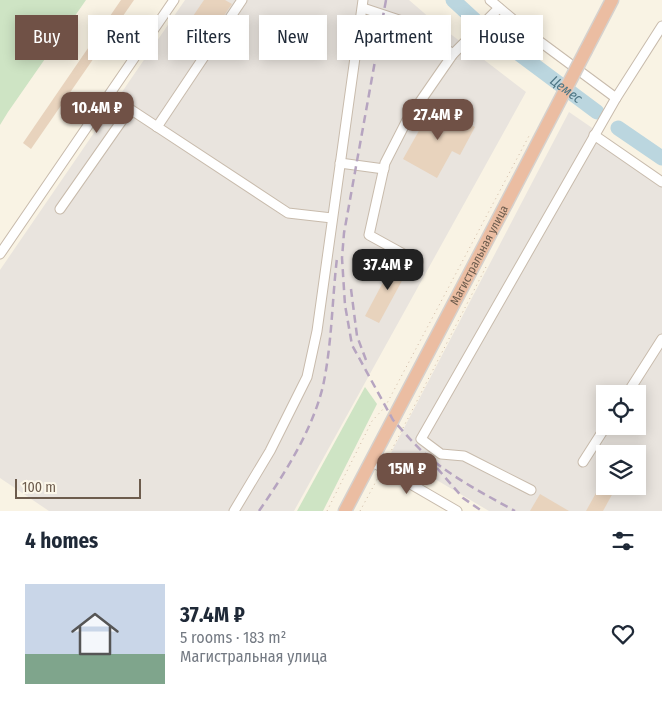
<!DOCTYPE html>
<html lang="en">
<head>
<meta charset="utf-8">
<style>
	:root { --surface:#fff; --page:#f6f6f7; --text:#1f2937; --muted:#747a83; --line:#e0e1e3; --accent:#705146 }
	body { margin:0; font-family:"Fira Sans Condensed",sans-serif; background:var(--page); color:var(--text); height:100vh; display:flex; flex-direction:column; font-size:19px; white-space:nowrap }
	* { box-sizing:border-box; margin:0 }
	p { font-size:16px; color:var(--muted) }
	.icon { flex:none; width:28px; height:28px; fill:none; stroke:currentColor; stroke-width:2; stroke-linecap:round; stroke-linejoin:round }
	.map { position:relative; height:511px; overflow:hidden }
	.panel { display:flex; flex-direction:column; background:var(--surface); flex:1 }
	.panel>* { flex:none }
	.banner { position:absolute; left:15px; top:15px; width:632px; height:45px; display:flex; gap:10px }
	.fabs { position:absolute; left:596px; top:385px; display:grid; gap:10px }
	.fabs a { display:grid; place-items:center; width:50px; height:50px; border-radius:0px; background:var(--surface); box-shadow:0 2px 12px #0003; font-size:25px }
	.scale { position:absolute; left:15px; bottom:12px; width:126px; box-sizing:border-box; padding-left:5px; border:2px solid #6d5c4d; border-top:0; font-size:14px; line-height:18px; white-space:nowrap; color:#6d5c4d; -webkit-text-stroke:4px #fcf7e9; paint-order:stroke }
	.price { position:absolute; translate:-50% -42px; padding:0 11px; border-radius:10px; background:var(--accent); color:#fff; font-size:16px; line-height:32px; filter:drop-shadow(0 1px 2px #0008) }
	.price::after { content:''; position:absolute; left:50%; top:30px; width:15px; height:11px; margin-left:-8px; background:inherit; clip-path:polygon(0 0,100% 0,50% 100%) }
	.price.current { background:#222; color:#fff }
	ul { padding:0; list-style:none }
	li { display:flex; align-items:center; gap:15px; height:125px; padding:0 25px }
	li+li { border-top:1px solid var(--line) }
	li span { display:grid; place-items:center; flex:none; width:140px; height:100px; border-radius:0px; color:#555 }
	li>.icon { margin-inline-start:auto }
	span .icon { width:60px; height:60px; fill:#fffc; stroke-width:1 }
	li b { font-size:21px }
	h2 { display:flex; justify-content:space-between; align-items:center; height:60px; padding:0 25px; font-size:21px }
	.tag { padding:0 18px; border-radius:0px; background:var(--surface); box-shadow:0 2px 12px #0003; font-size:18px; line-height:45px }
	.tag.current { background:var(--accent); color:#fff }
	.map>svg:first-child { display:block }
	.industrial { fill:#e9e4de; fill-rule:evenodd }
	.green { fill:#cee4c4 }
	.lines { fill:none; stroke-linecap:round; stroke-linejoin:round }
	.river { stroke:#bbd6df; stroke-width:15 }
	.building { fill:#e8d3bd }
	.minor-casing { stroke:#c8bbac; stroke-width:11 }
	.highway-casing { stroke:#d6d1cd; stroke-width:15 }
	.path { stroke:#cfb9a3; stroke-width:1; stroke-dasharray:1 4; stroke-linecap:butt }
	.minor { stroke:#fff; stroke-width:9 }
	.highway { stroke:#ebbda2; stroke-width:12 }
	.rail { stroke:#b6a4c0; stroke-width:2.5; stroke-dasharray:8 5; stroke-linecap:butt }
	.highway-bridge-casing { stroke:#d6d1cd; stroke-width:15; stroke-linecap:butt }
	.highway-bridge { stroke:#ebbda2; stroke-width:12 }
	.labels { text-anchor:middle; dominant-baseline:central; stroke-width:4; stroke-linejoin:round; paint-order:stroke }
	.street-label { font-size:12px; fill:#6d5c4d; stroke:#fcf7e9 }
	.water-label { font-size:14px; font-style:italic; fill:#4d7584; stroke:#fcf7e9 }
</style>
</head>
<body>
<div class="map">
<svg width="662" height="511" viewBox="0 0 662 511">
	<rect width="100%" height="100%" fill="#f9f3e4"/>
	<g class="industrial">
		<polygon points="185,0 409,0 431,19 526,92 294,511 49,511 0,478 0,270"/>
		<path d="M569,112L662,176V511H489L391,453ZM605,394H638V426H605ZM605,454H638V486H605Z"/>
	</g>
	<g class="green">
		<polygon points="0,0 86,0 8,112 0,125"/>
		<polygon points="365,387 377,404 323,511 297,511"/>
	</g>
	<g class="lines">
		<g class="river">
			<polyline points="453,0 478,23"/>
			<path id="s1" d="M487,30L597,112"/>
			<polyline points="618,128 662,158"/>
		</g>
	</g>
	<g class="building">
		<polygon points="121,0 134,0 31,149 23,143"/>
		<polygon points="204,0 225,0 232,4 197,55 176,41"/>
		<polygon points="434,104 475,127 460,155 452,151 437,178 403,159"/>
		<polygon points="396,258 410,266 379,323 365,316"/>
		<polygon points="601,484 614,491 603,511 586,511"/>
		<polygon points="540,494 569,511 530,511"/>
	</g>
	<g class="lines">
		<g class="minor-casing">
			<g id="minor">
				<polyline points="490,0 535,38 616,98 662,26"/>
				<polyline points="363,8 408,23 453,54"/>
				<polyline points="157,127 242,0"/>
				<polyline points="594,135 662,182"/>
				<polyline points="340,163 384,169"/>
				<polyline points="60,209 130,109 288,213 332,218"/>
				<polyline points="0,254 174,0"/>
				<polyline points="418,262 369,235 385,163 406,122 453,54 499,8"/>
				<polyline points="627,394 662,339"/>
				<polyline points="371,461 457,511"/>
				<polyline points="583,462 606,426"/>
				<polyline points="531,490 464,456 441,454 421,439 616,98"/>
				<polyline points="234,511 270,451 307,377 317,331 363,0"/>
			</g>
		</g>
		<g class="highway-casing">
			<g id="highway">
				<polyline points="586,50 612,0"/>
				<path id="s2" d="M345,511L506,204"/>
			</g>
		</g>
		<g class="path">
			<polyline points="387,459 487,265"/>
			<polyline points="327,511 372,421 385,407 530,134"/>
			<polyline points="360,511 379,476"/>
		</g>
		<use href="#minor" class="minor"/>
		<use href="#highway" class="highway"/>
		<g class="rail">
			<path d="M386,0L344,233L342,258L345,305L352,345L393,420C405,433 417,448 431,459C457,480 486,495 515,511"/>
			<polyline points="351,289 357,336 366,360"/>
			<polyline points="437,468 463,498 482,511"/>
			<path d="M259,511C285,473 312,431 323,386C332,344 332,300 337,258"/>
		</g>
		<g class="highway-bridge-casing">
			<polyline id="highway-bridge" points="506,204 586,50"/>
		</g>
		<use href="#highway-bridge" class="highway-bridge"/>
	</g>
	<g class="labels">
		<g class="street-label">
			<text stroke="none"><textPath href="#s2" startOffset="289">Магистральная улица</textPath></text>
		</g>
		<g class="water-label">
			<text stroke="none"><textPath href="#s1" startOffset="99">Цемес</textPath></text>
		</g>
	</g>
</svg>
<div class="fabs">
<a><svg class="icon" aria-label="locate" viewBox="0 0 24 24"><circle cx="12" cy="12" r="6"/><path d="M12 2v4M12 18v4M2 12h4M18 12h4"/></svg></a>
<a><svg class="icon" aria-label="layers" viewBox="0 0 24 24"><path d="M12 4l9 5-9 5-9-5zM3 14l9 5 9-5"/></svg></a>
</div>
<div class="scale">100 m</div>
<b class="price" style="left:97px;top:134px">10.4M ₽</b>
<b class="price" style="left:438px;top:141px">27.4M ₽</b>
<b class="price current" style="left:388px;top:291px">37.4M ₽</b>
<b class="price" style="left:407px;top:495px">15M ₽</b>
<div class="banner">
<a class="tag current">Buy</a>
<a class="tag">Rent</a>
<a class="tag">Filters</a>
<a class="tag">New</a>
<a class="tag">Apartment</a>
<a class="tag">House</a>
</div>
</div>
<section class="panel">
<h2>4 homes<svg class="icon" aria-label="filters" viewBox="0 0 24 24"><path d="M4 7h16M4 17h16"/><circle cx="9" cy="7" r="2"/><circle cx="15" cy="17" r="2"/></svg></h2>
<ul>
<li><span style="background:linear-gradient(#c9d6e8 70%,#7fa58c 0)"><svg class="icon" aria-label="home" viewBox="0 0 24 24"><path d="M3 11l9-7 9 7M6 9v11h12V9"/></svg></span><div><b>37.4M ₽</b><p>5 rooms · 183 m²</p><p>Магистральная улица</p></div><svg class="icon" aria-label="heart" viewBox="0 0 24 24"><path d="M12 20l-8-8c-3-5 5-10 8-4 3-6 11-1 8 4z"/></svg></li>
</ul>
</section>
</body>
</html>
